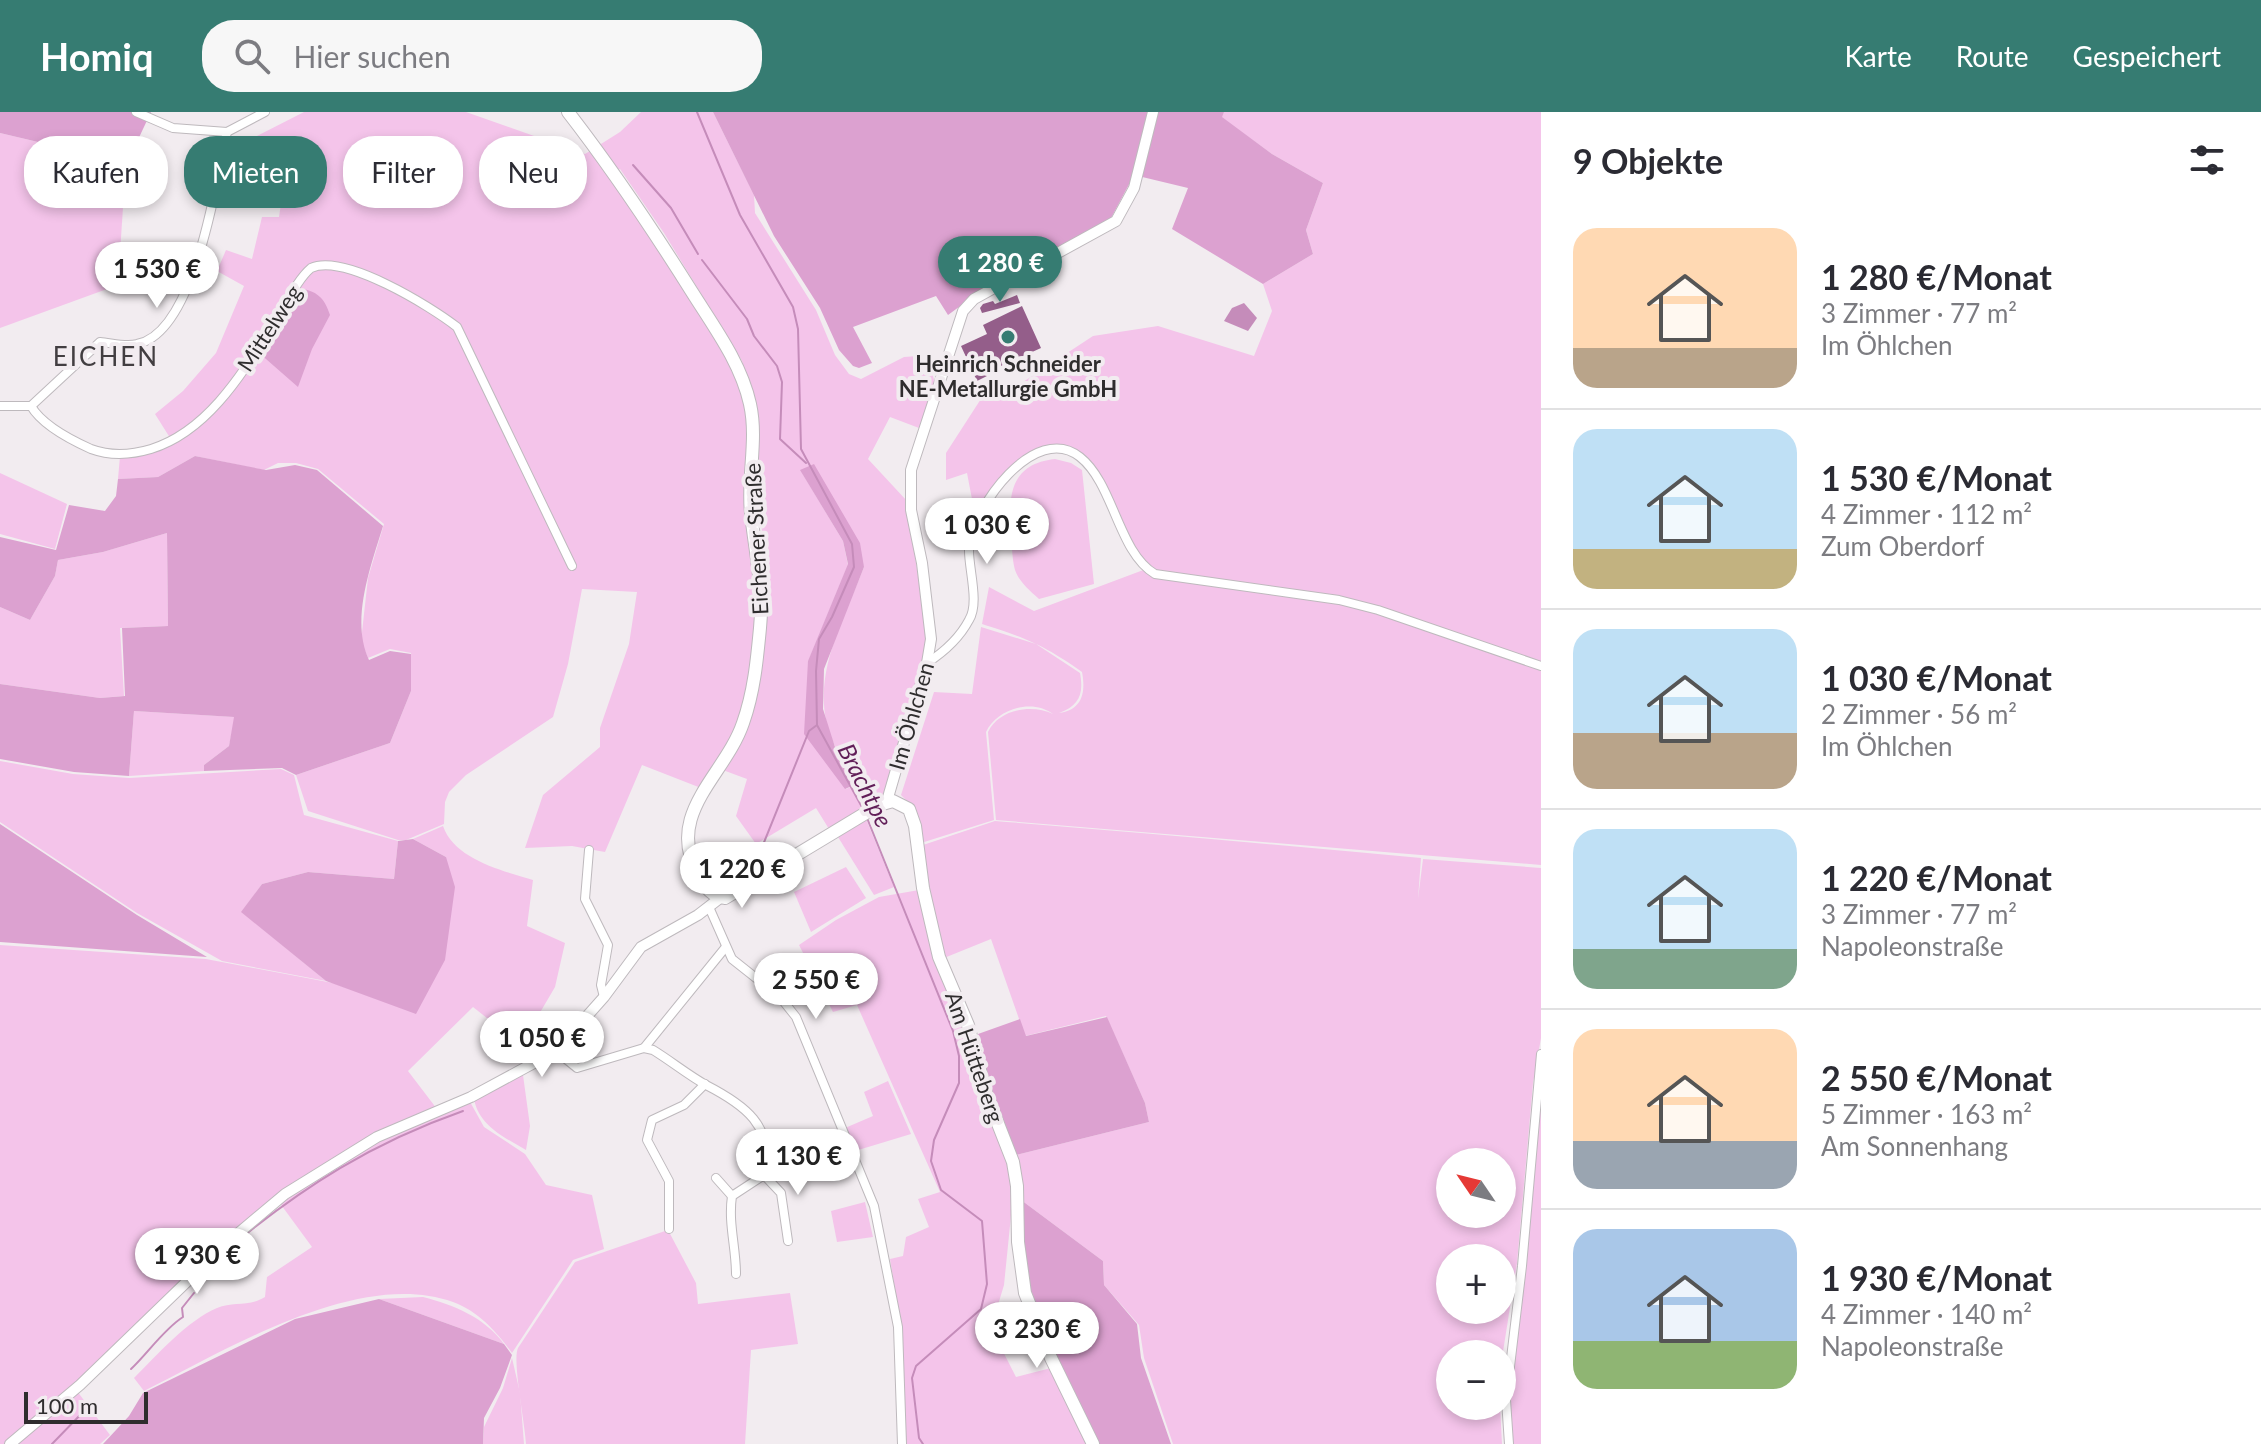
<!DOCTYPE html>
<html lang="de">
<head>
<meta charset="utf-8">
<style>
	:root { --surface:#fff; --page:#f7f7f7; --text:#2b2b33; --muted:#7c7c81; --line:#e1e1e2; --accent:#367c72 }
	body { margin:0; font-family:Lato,sans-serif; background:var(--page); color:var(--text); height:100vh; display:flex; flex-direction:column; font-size:30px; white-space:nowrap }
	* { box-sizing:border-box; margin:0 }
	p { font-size:26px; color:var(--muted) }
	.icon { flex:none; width:44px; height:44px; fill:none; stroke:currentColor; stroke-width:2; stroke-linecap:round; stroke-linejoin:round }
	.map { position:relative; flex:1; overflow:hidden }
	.drawer { display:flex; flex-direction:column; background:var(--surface); width:720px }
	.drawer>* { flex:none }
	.banner { position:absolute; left:24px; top:24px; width:760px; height:72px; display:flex; gap:16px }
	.needle { width:52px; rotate:305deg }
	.fabs { position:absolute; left:1436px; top:1036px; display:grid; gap:16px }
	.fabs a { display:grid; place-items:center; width:80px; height:80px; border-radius:50%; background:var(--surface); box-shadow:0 4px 12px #0003; font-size:40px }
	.scale { position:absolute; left:24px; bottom:20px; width:124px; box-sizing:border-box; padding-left:8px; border:4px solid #2f2d2e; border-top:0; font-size:22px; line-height:28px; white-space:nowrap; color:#2f2d2e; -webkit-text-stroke:6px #f2ecf0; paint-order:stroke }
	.price { position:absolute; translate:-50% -68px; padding:0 18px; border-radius:28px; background:#fff; color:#222; font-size:26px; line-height:52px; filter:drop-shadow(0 2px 4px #0008) }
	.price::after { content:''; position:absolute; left:50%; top:48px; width:24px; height:18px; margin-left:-12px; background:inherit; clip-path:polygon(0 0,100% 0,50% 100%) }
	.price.active { background:var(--accent); color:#fff }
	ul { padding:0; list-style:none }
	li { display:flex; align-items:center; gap:24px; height:200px; padding:0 32px }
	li+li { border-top:2px solid var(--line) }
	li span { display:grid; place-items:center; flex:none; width:224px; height:160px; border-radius:24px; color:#555 }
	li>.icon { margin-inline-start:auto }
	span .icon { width:96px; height:96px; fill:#fffc; stroke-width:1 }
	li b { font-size:34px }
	h2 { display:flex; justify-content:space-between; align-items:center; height:96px; padding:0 32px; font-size:34px }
	.pill { padding:0 28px; border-radius:32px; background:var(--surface); box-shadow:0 4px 12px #0003; font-size:28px; line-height:72px }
	.pill.active { background:var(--accent); color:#fff }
	header { display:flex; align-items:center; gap:48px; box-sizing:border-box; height:112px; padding:0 40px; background:var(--accent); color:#fff }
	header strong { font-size:38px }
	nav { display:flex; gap:44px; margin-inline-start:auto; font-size:28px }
	.search { width:560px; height:72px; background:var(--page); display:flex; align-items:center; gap:20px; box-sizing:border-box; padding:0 28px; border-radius:32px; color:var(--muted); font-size:30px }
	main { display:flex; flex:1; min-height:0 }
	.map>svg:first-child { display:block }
	.green { fill:#f4c4ea; fill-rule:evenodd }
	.forest { fill:#dca1d0 }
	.water { fill:#c58cba }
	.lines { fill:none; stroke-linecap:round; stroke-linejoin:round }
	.stream { stroke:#c58cba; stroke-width:2 }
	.building { fill:#945e8a }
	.minor-casing { stroke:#beb9bd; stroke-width:10 }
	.tertiary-casing { stroke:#beb9bd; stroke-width:12 }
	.secondary-casing { stroke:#beb9bd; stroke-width:14 }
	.minor { stroke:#fff; stroke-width:8 }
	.tertiary { stroke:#fff; stroke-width:10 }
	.secondary { stroke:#fff; stroke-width:12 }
	.poi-dot { fill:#367c72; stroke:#f2ecf0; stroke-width:3 }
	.labels { text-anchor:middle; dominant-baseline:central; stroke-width:8; stroke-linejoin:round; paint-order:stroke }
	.street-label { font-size:22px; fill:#2f2d2e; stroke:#f2ecf0 }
	.poi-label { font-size:22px; font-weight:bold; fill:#2f2d2e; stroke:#f2ecf0 }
	.water-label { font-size:24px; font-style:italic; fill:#611e58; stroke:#f2ecf0 }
	.quarter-label { font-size:26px; letter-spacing:2px; fill:#423e41; stroke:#f2ecf0 }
</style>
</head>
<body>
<header>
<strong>Homiq</strong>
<div class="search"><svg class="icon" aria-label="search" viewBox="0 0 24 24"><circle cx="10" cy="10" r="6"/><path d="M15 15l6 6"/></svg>Hier suchen</div>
<nav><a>Karte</a><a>Route</a><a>Gespeichert</a></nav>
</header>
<main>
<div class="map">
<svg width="1541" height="1332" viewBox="0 0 1541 1332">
	<rect width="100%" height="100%" fill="#f2ecf0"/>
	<g class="green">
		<path d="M304,0H466L585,42L620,20L641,0H713L754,83L755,101L816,198L835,243L849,262L861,267L904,245L918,244L929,251L935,271L919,316L890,305L868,347L907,389L927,527L923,551L883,686L829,717L816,696L756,732L736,704L747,667L720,657L736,638L764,530L768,474L757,372L756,305L742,249L664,121L620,57L614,60L732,252L750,307L757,472L749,588L733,634L701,676L642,653L605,740L572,734L525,736L543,683L600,635V616L629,532L637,480L582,477L568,552L553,605L466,663L449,680L445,690L444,712L406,728H398L308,699L296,663L390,631L411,579V541L390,537L368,546L361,529L368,466L384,412L318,357L296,351H278L264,358L195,344L158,365L118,367L120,344L172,329L155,302L183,279L216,241L244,174L217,159L226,138L252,147L262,105H279L284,71L226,52L235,27H251ZM801,359L864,455C842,512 805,573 835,634C840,647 852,659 861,670L846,677L808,550L848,453L843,429Z"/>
		<path d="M1224,0H1541V550L1379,496L1156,459C1135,443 1129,421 1117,398C1107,381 1094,356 1080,342C1071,333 1057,331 1045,335C1009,346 995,377 976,408L967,361L946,368V341L988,276L1020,272L1093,224L1158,214L1254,244L1272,199L1263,172L1313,142L1306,118L1323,71L1272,42L1221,5Z"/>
		<polygon points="0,21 93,43 123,95 118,173 0,216"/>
		<path d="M1055,347L1071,351L1082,358L1094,472L1039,487C1030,479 1019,470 1015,458C1012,447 1012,433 1011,421C1008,384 1010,352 1055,347Z"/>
		<polygon points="0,361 67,392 55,437 0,422"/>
		<polygon points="167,421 168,514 120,516 124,584 100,586 0,572 0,495 30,508 55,464 58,448 103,440"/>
		<path d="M1146,457L1378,499L1541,556V753L996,708L988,620C999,597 1032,592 1053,602C1032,586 997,597 986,620L994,708L921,731L913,695L901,683L934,580L972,582L981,515L1036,532L1080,561C1084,582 1079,594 1059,601C1082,598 1086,581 1082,560C1044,533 1026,526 982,512L989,475L1034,499Z"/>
		<polygon points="134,599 235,605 229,634 204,653 204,659 129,664"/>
		<polygon points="0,649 73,662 129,666 281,657 294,663 304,703 398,729 394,767 308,760 262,772 242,800 326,869 222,849 137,801 0,710"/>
		<polygon points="866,707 894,775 874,783 838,725"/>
		<path d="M995,709C1137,720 1279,733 1421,746L1418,787L1423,747L1541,756V926L1533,971L1517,1151L1502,1246V1242H1450V1294H1500L1502,1332H1173L1144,1246L1139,1213L1104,1173L1103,1149L1021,1088L1016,1043L1149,1010L1145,991L1106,904L1025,924L991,827L944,846L920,734ZM1450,1050H1502V1102H1450ZM1450,1146H1502V1198H1450Z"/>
		<path d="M443,714C454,747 503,759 533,768L527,814L565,831L555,875L521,933L473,895L408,959L437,997L282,1081L85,1265L5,1332H0V833L206,847L333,871L416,901L446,745L413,727Z"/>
		<polygon points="846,755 866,786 811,820 794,780"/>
		<polygon points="919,778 937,855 955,893 1006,1041 1013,1084 1004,1173 991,1216 1016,1265 1051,1256 1088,1332 905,1332 901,1215 890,1147 903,1144 906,1125 929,1115 918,1087 940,1080 857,893 833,900 799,833 836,808 879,785"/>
		<path d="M523,963L530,1014L526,1038C504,1025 479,1014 474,987Z"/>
		<polygon points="888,969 911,1022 855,1039 845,1016 873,1004 864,980"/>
		<polygon points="1541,969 1541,1332 1512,1332 1509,1288"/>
		<path d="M469,988L484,1015L525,1042L546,1073L592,1083L604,1137L573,1148L512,1241C497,1220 478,1199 453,1190C359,1156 226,1238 144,1279L134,1266C156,1244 188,1208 217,1196C233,1189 249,1195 265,1185L267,1165L312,1135L279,1090L378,1026Z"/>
		<polygon points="865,1090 873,1125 837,1130 831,1099"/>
		<path d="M668,1118L696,1171L698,1192L790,1181L798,1232L751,1238L745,1332H526C525,1312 512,1247 518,1236L575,1150Z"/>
		<path d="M423,1185C454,1193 484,1205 504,1232L379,1187Z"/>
		<polygon points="512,1246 520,1281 524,1332 483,1332 484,1315 503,1276"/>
		<polygon points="77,1279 110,1323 100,1332 14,1332"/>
	</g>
	<g class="forest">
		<polygon points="0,0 151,0 135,34 123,95 93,43 0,21"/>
		<polygon points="713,0 1224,0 1222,5 1272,42 1323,71 1306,118 1313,142 1263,172 1172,117 1188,76 1134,63 1110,108 978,181 948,203 936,184 853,215 872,251 859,256 853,254 839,238 820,196 774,124"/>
		<path d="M298,176C317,179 324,185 330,203L312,237L298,275L258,240Z"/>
		<path d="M195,344L266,358L295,353L317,358L383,414C371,454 350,508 369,548L390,539L411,542V579L390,631L296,663L282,656L204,659V653L229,634L234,605L134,599L129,664L74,660L0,647V572L100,586L125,584L122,516L168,514L167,421L103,440L58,448L55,464L30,508L0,495V425L56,438L69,393L105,399L116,384L118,367L158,365Z"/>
		<polygon points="814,352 860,431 864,455 824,557 823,597 835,635 861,670 845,677 804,622 808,549 848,452 843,429 800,358"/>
		<polygon points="0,712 137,803 207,845 0,830"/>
		<polygon points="413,727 446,745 455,775 445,848 416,902 326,869 241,800 262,772 308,760 394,767 398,729"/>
		<polygon points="1107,905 1145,991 1149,1010 1016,1043 992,986 978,922 1020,907 1026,924"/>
		<polygon points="1021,1088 1103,1149 1104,1173 1137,1212 1141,1246 1171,1332 1096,1332 1054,1242 1027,1172"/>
		<polygon points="379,1187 504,1232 512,1243 500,1276 484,1306 483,1332 103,1332 129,1304 143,1281 295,1207"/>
	</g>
	<polygon class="water" points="1244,191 1257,206 1248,219 1224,209 1232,196"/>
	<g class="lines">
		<g class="stream">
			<polyline points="697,0 740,103 793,195 798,217 801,337 852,432 854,455 832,505 819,527 816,559 817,613 863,697"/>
			<polyline points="633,53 671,96 698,142"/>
			<polyline points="702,148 747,207 754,224 777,254 782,270 780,327 806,351"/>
			<polyline points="867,706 953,919 959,944 959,971 934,1028 931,1049 941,1078 982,1109 987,1172 981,1197 916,1254 912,1266 919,1326 923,1332"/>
			<polyline points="752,760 809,619 817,613"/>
			<path d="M230,1135C304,1074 372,1031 463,999"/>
			<path d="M131,1257C148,1241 164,1217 183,1205L182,1196L194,1181"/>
			<polyline points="52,1332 85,1298"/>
		</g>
	</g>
	<g class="building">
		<polygon points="1017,183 1020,191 982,201 980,196 983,192 993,189 995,192"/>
		<polygon points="1022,194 1041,236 990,259 991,262 977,269 961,234 987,222 983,213"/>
		<polygon points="738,736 746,748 733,756 736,760 725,767 721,760 717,763 711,753"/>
	</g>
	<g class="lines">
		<g class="minor-casing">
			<g id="minor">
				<polyline points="136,0 173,16 227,20"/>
				<path d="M0,294H31L100,230C112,231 126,235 137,232C195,221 216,70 227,20L265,0"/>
				<path d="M31,294C42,313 71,328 91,337C110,344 131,343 151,337C212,318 247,253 280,202C289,187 298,167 311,156C344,141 430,194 457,215L572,454"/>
				<path d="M927,551C944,540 959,527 969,508C980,491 968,455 969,436C972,396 1035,309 1080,345C1114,372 1118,440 1155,462L1339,488L1378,498L1541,554"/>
				<polyline points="589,738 585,787 608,833 601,873 604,885"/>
				<polyline points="709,795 732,847 780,885 796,905 874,1094 898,1215 902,1332"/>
				<path d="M644,936L653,938C671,949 688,963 706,973C743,992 776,1014 764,1063L732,1084C728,1111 736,1135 736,1162"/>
				<polyline points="556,939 577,956 644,936 725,836"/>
				<polyline points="764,1063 781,1081 788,1129"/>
				<polyline points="716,1066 732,1084"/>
				<polyline points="669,1117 669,1069 647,1028 652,1008 684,993 705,972"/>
				<polyline points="1509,1332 1506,1288 1522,1154 1541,942"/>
			</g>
		</g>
		<g class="tertiary-casing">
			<g id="tertiary">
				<polyline points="887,689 927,551 931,527 922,451 911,398 911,358 963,199 974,187 1116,109 1134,76 1153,0"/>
				<polyline points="10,1332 80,1273 229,1129 285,1082 377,1025 471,985 556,939 604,885 641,835 698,803 720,786"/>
			</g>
		</g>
		<g class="secondary-casing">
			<path id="secondary" d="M568,0C613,58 653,118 692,180C714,215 741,251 750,292C758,328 747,365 751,401C755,440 764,477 760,516C757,548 754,580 743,611C725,664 663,702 699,764C705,775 712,785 725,786L879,693L893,689L909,697L915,714L923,776L939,845L968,913L986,981L1013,1050L1017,1074L1018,1130L1025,1181L1051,1246L1093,1332"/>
		</g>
		<use href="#minor" class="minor"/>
		<use href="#tertiary" class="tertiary"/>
		<use href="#secondary" class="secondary"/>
	</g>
	<circle class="poi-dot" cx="1008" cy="225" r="8"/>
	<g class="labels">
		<g class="street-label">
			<text transform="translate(269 216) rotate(-57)">Mittelweg</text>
			<text transform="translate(756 427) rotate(-93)">Eichener Straße</text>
			<text transform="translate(911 604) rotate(-74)">Im Öhlchen</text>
			<text transform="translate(975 945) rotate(71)">Am Hütteberg</text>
		</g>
		<g class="poi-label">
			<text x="1008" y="251">Heinrich Schneider<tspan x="1008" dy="25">NE-Metallurgie GmbH</tspan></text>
		</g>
		<g class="water-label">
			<text transform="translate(866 673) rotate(63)">Brachtpe</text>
		</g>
		<g class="quarter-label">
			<text x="106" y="244">EICHEN</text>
		</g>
	</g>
</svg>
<div class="fabs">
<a><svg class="needle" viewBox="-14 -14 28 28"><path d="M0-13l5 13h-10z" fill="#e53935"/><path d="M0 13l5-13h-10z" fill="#7c7c81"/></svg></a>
<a>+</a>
<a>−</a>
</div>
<div class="scale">100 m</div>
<b class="price active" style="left:1000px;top:192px">1 280 €</b>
<b class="price" style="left:157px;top:198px">1 530 €</b>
<b class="price" style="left:987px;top:454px">1 030 €</b>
<b class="price" style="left:742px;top:798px">1 220 €</b>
<b class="price" style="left:816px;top:909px">2 550 €</b>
<b class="price" style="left:542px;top:967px">1 050 €</b>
<b class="price" style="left:798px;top:1085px">1 130 €</b>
<b class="price" style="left:197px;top:1184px">1 930 €</b>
<b class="price" style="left:1037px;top:1258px">3 230 €</b>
<div class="banner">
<a class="pill">Kaufen</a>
<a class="pill active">Mieten</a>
<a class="pill">Filter</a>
<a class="pill">Neu</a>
</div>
</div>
<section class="drawer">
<h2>9 Objekte<svg class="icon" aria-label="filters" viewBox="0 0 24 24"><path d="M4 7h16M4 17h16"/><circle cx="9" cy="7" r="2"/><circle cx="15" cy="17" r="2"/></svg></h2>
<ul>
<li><span style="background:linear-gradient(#ffd9b3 75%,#b9a48a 0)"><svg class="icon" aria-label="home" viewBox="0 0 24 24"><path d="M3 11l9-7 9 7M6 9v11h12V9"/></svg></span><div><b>1 280 €/Monat</b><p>3 Zimmer · 77 m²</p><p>Im Öhlchen</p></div></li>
<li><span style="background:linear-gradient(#bfe0f5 75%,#c2b280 0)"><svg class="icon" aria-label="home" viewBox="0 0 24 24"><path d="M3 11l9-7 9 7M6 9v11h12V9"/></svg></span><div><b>1 530 €/Monat</b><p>4 Zimmer · 112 m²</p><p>Zum Oberdorf</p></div></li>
<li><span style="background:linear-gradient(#bfe0f5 65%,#b9a48a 0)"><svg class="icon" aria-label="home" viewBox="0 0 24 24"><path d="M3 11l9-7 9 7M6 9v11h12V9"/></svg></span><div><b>1 030 €/Monat</b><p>2 Zimmer · 56 m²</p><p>Im Öhlchen</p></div></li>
<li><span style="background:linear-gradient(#bfe0f5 75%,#7fa58c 0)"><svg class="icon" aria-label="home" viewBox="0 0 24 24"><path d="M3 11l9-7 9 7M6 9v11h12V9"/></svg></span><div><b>1 220 €/Monat</b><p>3 Zimmer · 77 m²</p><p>Napoleonstraße</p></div></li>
<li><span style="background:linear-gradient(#ffd9b3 70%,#9aa5b1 0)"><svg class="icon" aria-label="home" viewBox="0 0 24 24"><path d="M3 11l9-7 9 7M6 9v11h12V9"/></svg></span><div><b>2 550 €/Monat</b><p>5 Zimmer · 163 m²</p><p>Am Sonnenhang</p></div></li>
<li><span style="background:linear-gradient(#a9c7e8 70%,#8fb573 0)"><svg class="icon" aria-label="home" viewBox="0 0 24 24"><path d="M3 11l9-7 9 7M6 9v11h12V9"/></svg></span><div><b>1 930 €/Monat</b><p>4 Zimmer · 140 m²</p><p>Napoleonstraße</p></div></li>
</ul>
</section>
</main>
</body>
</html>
